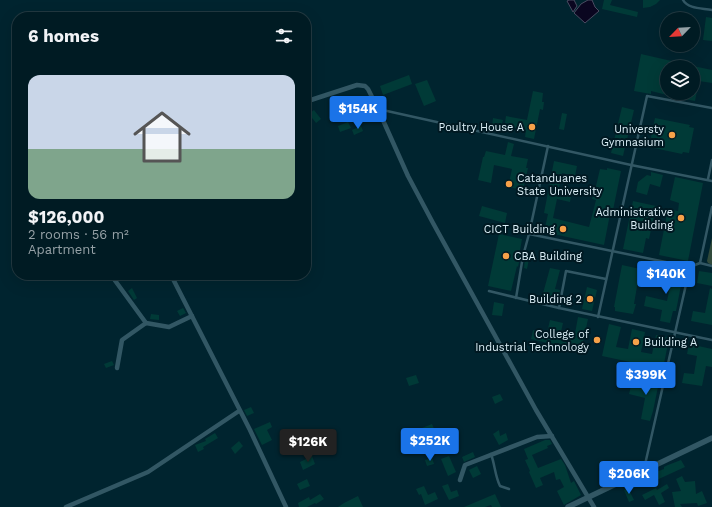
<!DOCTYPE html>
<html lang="en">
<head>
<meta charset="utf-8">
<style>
	:root { --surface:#001b23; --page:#0a242b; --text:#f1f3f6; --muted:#95a1a6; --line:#223941; --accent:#1a73e8 }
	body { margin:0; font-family:"Work Sans",sans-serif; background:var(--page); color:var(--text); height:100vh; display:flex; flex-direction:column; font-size:15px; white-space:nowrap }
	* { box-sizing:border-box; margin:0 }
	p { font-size:13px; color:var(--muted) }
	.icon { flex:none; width:22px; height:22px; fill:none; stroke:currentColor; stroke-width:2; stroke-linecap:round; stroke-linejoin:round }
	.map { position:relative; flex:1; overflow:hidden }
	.details { position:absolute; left:12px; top:12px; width:299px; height:268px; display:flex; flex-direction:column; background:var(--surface); border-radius:16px; box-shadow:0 4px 16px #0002,0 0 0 1px var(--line) }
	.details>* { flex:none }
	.needle { width:26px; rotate:245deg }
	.controls { position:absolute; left:660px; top:12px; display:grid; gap:8px }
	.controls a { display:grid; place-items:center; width:40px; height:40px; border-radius:50%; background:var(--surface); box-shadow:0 4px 16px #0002,0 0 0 1px var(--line); font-size:20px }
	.price { position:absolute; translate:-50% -34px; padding:0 9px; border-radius:4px; background:var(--accent); color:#fff; font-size:13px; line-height:26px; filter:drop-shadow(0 1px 2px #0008) }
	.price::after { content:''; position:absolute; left:50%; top:24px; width:12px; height:9px; margin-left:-6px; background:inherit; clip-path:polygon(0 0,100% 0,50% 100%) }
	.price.current { background:#222; color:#fff }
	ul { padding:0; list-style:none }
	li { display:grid; align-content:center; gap:8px; height:212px; padding:0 16px }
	li span { display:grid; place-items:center; height:124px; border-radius:12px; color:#555 }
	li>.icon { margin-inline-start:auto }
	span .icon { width:72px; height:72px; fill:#fffc; stroke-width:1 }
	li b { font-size:17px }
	h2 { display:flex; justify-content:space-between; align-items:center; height:48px; padding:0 16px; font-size:17px }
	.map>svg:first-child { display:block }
	.green { fill:#304a3b }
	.water { fill:#0a0620; stroke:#494c61 }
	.building { fill:#003a37 }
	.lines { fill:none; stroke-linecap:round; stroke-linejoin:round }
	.service { stroke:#325764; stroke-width:2.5 }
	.minor { stroke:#325764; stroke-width:4.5 }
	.tertiary { stroke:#325764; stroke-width:5.5 }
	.poi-dot { fill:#f7a149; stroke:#001922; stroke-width:1.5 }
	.labels { text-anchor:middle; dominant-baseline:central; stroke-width:4; stroke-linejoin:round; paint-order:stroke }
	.poi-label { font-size:11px; fill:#dcf0f8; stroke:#001922; text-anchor:end }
</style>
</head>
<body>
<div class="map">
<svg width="712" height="507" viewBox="0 0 712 507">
	<rect width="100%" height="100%" fill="#00242f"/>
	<polygon class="green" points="712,238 712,265 708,263 707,261"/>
	<g class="water">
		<polygon points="569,0 574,0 577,6 573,12 567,1"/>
		<polygon points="588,0 592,0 595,7 599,11 585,23 574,13 581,4"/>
	</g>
	<g class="building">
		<polygon points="604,0 612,0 610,5 638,12 637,17 602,9"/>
		<polygon points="643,0 660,0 656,4 650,7 643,8"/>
		<polygon points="706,17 712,18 712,41 703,40"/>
		<polygon points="641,54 689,65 689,67 667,67 667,95 651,91 651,94 634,91"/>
		<polygon points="693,66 712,70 712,83 699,81 695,101 684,99 685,93 693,93"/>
		<polygon points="409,75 412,84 383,95 380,86"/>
		<polygon points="427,80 436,101 424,106 415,84"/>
		<polygon points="533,91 543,93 542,102 544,102 543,110 540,109 534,139 525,137 526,130 512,127 513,124 505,123 506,116 527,120"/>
		<polygon points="622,107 634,110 623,156 611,153"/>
		<polygon points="314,110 321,119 316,123 309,114"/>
		<polygon points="562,113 567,114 564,130 559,129"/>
		<polygon points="493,118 503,120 501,127 492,126"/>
		<polygon points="655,118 690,125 689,127 694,128 689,153 683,152 682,154 649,147"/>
		<polygon points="348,122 351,128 340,132 338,126"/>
		<polygon points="361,126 363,131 354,135 352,130"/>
		<polygon points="508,142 514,144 511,156 528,159 526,168 528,168 523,190 508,187 512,169 494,165 491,183 478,180 483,157 484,157 486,151 505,155"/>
		<polygon points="554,161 577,166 575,176 562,173 559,188 572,191 570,202 557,199 553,218 589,227 596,200 592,199 594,192 592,192 593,186 596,186 600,169 607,170 607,168 621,171 613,210 611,209 604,245 544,232 548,214 544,213"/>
		<polygon points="651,172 663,175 660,187 650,184 647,195 636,192 638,182 647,175 651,176"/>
		<polygon points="675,177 703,183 688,261 659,255 668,209 678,211 679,203 670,200"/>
		<polygon points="633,201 656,206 649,239 646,238 643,253 623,249"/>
		<polygon points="482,206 507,213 505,223 479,216"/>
		<polygon points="499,234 522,239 519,256 520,257 518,267 517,266 511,291 488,286"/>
		<polygon points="525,258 529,259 527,269 524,268"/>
		<polygon points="622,265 640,269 634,304 636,304 633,314 615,311 615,307 614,307"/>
		<polygon points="550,268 560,270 555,289 560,290 558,299 555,298 554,303 548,301 548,299 542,297"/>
		<polygon points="653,268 683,275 676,311 673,311 670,323 660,321 662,310 644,306 646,296 667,301 671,281 651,277"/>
		<polygon points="699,271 712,273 712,286 697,283"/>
		<polygon points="587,287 597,290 592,311 582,309"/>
		<polygon points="132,288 137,298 134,300 128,291"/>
		<polygon points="710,288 712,289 712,325 691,321 693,311 705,313"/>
		<polygon points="494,302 504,304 502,316 492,315"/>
		<polygon points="183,308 186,313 180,316 177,311"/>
		<polygon points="151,314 159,315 159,320 150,319"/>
		<polygon points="578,317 588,319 581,351 531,339 533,330 547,333 550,320 563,323 560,336 574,339"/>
		<polygon points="609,324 621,327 616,347 628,349 632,329 645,332 641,352 652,354 656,335 669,338 663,369 602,356"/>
		<polygon points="689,344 712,349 712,367 706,366 702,386 682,383 684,373 694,374 697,356 687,354"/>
		<polygon points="112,361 114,365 106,368 104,364"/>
		<polygon points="416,375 419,383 409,386 406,378"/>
		<polygon points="642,378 659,382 653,411 650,421 641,419 645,398 629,394 632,382 641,384"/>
		<polygon points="500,394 503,400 495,404 492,397"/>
		<polygon points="251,407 254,413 247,416 244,410"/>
		<polygon points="270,422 272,427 267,430 272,440 262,445 254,429"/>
		<polygon points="432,424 435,431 425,436 422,428"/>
		<polygon points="499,430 500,436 506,433 508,440 499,445 493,434"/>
		<polygon points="215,433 218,438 203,447 204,449 198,452 195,445 206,441 205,439"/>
		<polygon points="545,440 550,440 552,444 547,446 548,448 532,455 538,468 561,459 565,465 571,483 574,481 581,495 564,505 557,491 564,487 560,479 556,480 554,472 540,478 543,485 536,488 529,472 530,471 525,460 528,459 524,449"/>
		<polygon points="239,441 243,446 235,454 231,448"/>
		<polygon points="290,441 294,448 284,453 281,445"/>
		<polygon points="426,447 427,453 421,454 419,449"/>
		<polygon points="473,452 475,457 464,462 462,457"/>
		<polygon points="312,456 315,464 303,470 300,462"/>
		<polygon points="449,456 456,472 448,476 441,459"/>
		<polygon points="432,458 434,464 427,466 425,460"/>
		<polygon points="681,460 685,467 650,483 649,480 634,488 631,482 655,471 656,472 664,469 664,467 668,465"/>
		<polygon points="477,466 481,474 473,478 469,470"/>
		<polygon points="682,476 685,482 695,481 696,494 702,491 707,503 698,506 697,503 680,504 682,507 675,507 672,492 681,491 676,479"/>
		<polygon points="307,479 310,486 300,490 297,484"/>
		<polygon points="448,484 451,492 457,490 459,496 449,500 442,486"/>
		<polygon points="667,484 669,488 661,493 665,502 659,505 654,495 645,500 642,495 656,488 657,490"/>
		<polygon points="424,486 428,495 435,492 438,499 425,505 421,494 419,495 416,489"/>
		<polygon points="628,488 634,500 629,502 624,490"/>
		<polygon points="320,494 324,499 316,504 315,503 307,507 299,507 298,503 309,497 310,500"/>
		<polygon points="495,494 501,507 492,507 491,505 485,507 464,507"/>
		<polygon points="358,496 363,507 338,507 344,503"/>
	</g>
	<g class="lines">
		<g class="service">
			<path d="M683,0C688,9 702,8 712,10"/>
			<polyline points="378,109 631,165 712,181"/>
			<polyline points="548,146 529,234 690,267 700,263 712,207"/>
			<polyline points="708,179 712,160"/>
			<polyline points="700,263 712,266"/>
			<polyline points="606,279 566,271 559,308 712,340"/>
			<polyline points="489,291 559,308"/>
			<polyline points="516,298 523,256 529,234"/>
			<polyline points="598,317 647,96 712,108"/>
			<path d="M491,454C495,465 495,476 500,486L509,489"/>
			<polyline points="644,469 690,267"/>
		</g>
		<g class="minor">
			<polyline points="306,105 311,100 317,98 357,85 365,86 368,89 378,109 408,176 433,223 536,410 594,507"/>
			<polyline points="111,275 146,323"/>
			<polyline points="171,275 250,430 286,507"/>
			<polyline points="117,368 122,340 146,323 169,327 192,316"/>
			<polyline points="460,480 465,465 537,437 552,436"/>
			<polyline points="66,507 148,472 239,411"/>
		</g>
		<polyline class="tertiary" points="568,507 712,438"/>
	</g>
	<g class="poi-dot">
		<circle cx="532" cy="127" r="4"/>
		<circle cx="672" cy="135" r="4"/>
		<circle cx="509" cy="184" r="4"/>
		<circle cx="681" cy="218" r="4"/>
		<circle cx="563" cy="229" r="4"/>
		<circle cx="506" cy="256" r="4"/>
		<circle cx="590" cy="299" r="4"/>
		<circle cx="597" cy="340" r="4"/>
		<circle cx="636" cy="342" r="4"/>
	</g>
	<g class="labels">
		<g class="poi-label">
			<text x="524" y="127">Poultry House A</text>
			<text x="664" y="129">Universty<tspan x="664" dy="13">Gymnasium</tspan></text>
			<text x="517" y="178" text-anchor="start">Catanduanes<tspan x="517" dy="13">State University</tspan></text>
			<text x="673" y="212">Administrative<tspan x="673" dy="13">Building</tspan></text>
			<text x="555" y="229">CICT Building</text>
			<text x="514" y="256" text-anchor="start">CBA Building</text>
			<text x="582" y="299">Building 2</text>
			<text x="589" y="334">College of<tspan x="589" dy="13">Industrial Technology</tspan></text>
			<text x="644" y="342" text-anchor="start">Building A</text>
		</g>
	</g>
</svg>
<div class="controls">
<a><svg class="needle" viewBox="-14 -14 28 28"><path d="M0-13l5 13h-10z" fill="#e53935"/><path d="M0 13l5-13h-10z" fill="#95a1a6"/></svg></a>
<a><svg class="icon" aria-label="layers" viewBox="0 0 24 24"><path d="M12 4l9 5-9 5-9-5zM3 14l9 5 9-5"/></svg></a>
</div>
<b class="price" style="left:358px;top:130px">$154K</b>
<b class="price" style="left:666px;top:295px">$140K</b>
<b class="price" style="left:646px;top:396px">$399K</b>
<b class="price" style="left:430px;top:462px">$252K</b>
<b class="price current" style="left:308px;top:463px">$126K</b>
<b class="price" style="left:629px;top:495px">$206K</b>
<section class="details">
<h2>6 homes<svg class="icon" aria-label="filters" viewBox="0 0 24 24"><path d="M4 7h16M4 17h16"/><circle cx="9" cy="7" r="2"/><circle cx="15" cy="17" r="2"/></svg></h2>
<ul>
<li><span style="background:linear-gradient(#c9d6e8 60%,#7fa58c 0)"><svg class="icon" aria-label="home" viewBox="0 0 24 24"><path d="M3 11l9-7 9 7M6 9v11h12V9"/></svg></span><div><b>$126,000</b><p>2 rooms · 56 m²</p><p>Apartment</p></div></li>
</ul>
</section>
</div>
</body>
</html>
